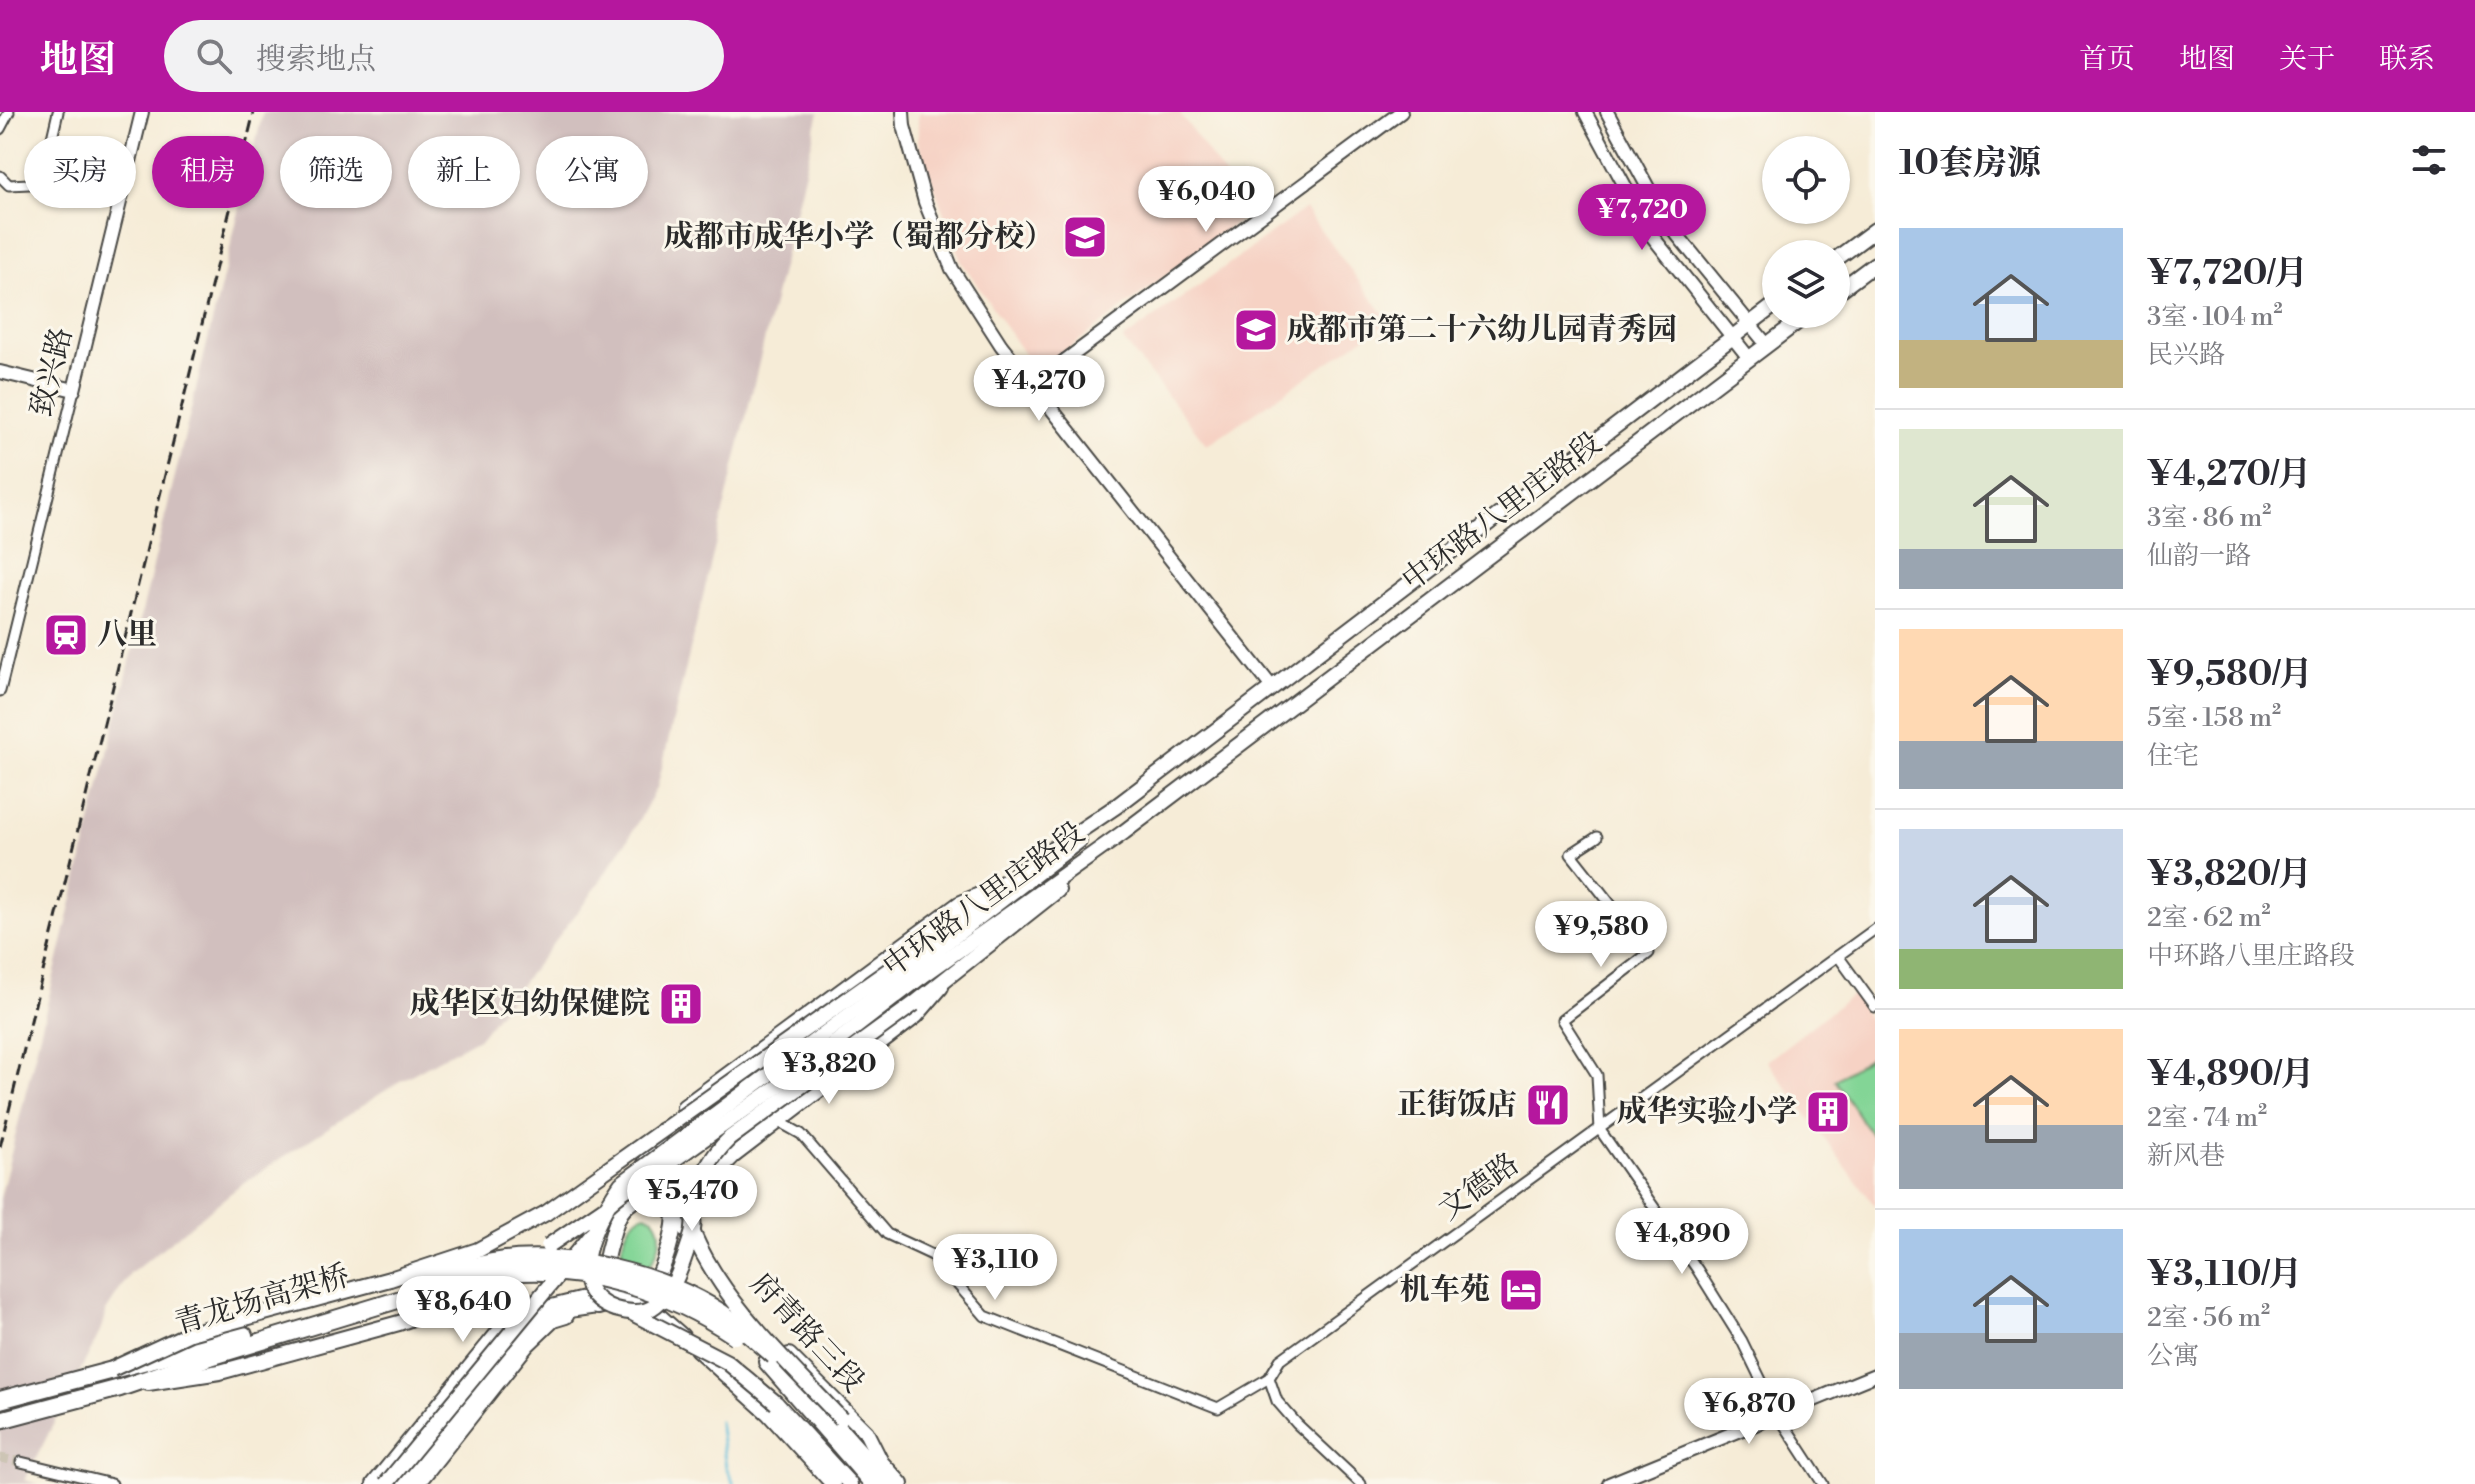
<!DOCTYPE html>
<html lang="zh">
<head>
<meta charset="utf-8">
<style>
	:root { --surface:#fff; --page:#f2f2f3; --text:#2b2b33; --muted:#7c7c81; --line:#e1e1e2; --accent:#b5179e }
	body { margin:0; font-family:"Libre Bodoni","Noto Serif SC",serif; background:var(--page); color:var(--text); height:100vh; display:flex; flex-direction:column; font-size:30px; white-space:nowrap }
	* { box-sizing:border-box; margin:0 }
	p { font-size:26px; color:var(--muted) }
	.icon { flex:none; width:44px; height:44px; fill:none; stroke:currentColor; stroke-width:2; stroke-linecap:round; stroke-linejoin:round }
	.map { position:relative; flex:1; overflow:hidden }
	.sheet { display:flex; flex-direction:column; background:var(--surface); width:600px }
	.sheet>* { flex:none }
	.top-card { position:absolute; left:24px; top:24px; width:760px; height:72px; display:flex; gap:16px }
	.controls { position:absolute; left:1762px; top:24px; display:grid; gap:16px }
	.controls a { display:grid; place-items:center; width:88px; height:88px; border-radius:50%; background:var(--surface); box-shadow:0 2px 6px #0004; font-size:40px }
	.price { position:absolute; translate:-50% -68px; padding:0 18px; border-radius:28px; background:#fff; color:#222; font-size:26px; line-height:52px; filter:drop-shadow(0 2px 4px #0008) }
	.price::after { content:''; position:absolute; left:50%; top:48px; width:24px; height:18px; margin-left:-12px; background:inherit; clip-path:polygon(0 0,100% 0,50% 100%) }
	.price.selected { background:var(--accent); color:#fff }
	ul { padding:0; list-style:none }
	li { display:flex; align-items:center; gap:24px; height:200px; padding:0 24px }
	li+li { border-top:2px solid var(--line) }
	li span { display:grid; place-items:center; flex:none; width:224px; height:160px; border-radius:0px; color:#555 }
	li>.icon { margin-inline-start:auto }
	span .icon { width:96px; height:96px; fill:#fffc; stroke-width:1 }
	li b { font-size:34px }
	h2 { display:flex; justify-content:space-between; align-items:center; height:96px; padding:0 24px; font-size:34px }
	.pill { padding:0 28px; border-radius:36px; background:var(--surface); box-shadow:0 2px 6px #0004; font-size:28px; line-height:72px }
	.pill.selected { background:var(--accent); color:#fff }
	header { display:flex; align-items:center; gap:48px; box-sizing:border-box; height:112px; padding:0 40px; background:var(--accent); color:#fff }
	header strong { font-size:38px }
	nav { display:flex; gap:44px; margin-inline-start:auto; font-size:28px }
	.search { width:560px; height:72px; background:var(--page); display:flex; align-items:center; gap:20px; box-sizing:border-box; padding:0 28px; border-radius:44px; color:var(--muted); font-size:30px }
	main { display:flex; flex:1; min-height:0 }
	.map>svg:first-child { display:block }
	.built { fill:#f6d2c4 }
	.industrial { fill:#d1bfbe }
	.green { fill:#83d596; stroke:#578060; stroke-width:2 }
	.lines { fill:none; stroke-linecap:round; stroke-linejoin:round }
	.stream { stroke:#5bbcd9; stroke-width:3 }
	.minor-tunnel { stroke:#cdc5b5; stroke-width:9; stroke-dasharray:9 4.5; stroke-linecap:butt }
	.minor-casing { stroke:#494845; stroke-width:13 }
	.tertiary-casing { stroke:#494845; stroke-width:16 }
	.secondary-casing { stroke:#494845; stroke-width:18 }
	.primary-casing { stroke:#494845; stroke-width:18 }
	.trunk-casing { stroke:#494845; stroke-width:20 }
	.minor { stroke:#fff; stroke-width:9 }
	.tertiary { stroke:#fff; stroke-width:12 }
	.secondary { stroke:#fff; stroke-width:14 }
	.primary { stroke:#fff; stroke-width:14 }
	.trunk { stroke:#fff; stroke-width:16 }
	.rail { stroke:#2b2b2b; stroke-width:3; stroke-dasharray:12 6; stroke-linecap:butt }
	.primary-bridge-casing { stroke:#494845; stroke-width:18; stroke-linecap:butt }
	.trunk-bridge-casing { stroke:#494845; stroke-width:20; stroke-linecap:butt }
	.primary-bridge { stroke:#fff; stroke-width:14 }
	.trunk-bridge { stroke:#fff; stroke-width:16 }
	.labels { text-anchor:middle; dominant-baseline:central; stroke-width:6; stroke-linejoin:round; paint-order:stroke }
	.poi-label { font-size:30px; font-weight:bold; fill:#2b2b2b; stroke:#fbf7ec; text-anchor:end }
	.street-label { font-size:30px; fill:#2b2b2b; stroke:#fbf7ec }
</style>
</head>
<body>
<header>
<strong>地图</strong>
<div class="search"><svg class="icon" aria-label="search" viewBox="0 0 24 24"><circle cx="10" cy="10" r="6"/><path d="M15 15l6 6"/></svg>搜索地点</div>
<nav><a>首页</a><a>地图</a><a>关于</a><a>联系</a></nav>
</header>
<main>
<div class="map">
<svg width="1875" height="1372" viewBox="0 0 1875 1372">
	<rect width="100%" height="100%" fill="#fbf7ec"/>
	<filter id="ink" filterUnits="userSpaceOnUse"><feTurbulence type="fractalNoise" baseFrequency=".0125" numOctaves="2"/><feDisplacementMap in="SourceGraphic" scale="16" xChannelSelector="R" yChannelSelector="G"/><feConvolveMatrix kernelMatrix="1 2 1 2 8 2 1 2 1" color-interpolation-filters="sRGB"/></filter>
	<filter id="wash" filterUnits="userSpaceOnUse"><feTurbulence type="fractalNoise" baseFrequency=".006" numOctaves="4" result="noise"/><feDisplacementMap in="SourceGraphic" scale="32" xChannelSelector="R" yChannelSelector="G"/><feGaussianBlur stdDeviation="1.8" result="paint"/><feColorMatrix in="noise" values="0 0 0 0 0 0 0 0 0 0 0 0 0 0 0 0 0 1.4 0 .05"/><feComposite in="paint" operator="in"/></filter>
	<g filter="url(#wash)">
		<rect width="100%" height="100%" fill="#f6ecd7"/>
		<g class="built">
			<polygon points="918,0 1179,0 1251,100 1048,252 1030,251 961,149 918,30"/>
			<polygon points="1305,97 1389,209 1207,333 1123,228"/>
			<polygon points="1853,882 1875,917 1875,1094 1767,949"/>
		</g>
		<polygon class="industrial" points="263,0 819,0 657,676 628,727 590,784 480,925 400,969 242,1072 130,1162 106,1199 100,1220 25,1368 38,1372 0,1372 0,1087"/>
		<g class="green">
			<polygon points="1875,942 1875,1029 1835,968"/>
			<path d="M646,1102C671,1111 658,1151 641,1161L621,1151C620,1133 627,1106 646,1102Z"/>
		</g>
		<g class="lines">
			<polyline class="stream" points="719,1310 726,1355 734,1372"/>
		</g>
	</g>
	<g filter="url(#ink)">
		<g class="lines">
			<polyline class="minor-tunnel" points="0,1346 21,1350"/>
			<g class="minor-casing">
				<g id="minor">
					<polyline points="0,17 9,0"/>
					<polyline points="0,64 9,73 29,72 44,61 58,0"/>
					<polyline points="0,579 74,278"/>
					<polyline points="1597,725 1571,742 1649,841 1562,908 1597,963 1600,1018 1697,1157 1742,1229 1778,1303 1823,1372"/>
					<polyline points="1838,844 1875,895"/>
					<polyline points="778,1009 801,1022 887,1122 932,1143 985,1204 1218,1296 1269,1266"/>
					<polyline points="21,1350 112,1372"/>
					<polyline points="1361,1372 1297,1312 1277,1289 1269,1266 1280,1248 1875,817"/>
				</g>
			</g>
			<g class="tertiary-casing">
				<g id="tertiary">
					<polyline points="903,0 904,14 925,90 952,157 1001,233 1271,574"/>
					<polyline points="1585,0 1652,124 1749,246"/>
					<polyline points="1607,0 1666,109 1767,233"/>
					<polyline points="0,260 74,278 142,0"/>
					<polyline points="1032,273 1401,0"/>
					<polyline points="1609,1372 1875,1263"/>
				</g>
			</g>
			<g class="secondary-casing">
				<g id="secondary">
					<polyline points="684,995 959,792 986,780"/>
					<path d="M640,1086C656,1086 665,1092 675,1103C674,1124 660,1178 639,1187C633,1189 626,1188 621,1185C596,1173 606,1144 612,1124C617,1106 621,1093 640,1086Z"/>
					<polyline points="621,1099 662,1018"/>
					<polyline points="675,1103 733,1044 916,904 941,875"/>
					<polyline points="598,1195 625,1187"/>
					<polyline points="374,1372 502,1216 535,1199 612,1180"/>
					<polyline points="417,1372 527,1233 553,1208 566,1204"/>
				</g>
			</g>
			<g class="primary-casing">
				<g id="primary">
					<polyline points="1836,147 1875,118"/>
					<polyline points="1836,181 1875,152"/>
					<polyline points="907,845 997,775 1118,693 1776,192"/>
					<polyline points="914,855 1079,729"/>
					<polyline points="921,865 1124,720 1808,202"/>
					<polyline points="914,892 1058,778"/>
					<polyline points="675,1103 697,1133"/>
					<polyline points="640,1187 682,1224"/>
					<polyline points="697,1237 768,1301 833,1372"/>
					<polyline points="789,1243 866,1320 881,1350 901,1372"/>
					<polyline points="148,1271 220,1260 399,1211 442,1195 505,1162"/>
					<polyline points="776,1291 850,1372"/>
					<polyline points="402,1372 541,1206 555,1200 604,1193"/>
				</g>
			</g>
			<g class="trunk-casing">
				<g id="trunk">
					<polyline points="767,1250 873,1372"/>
					<polyline points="799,1272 888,1372"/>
					<polyline points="0,1288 244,1223"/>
					<polyline points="0,1308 120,1276 210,1245 447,1173"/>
				</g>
			</g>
			<use href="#minor" class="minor"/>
			<use href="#tertiary" class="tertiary"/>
			<use href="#secondary" class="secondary"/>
			<use href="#primary" class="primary"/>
			<use href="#trunk" class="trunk"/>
			<polyline class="rail" points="0,1035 254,0"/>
			<g class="primary-bridge-casing">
				<g id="primary-bridge">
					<polyline points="644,1069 784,970 921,865"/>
					<path d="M608,1092C626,1075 648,1060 673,1075C692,1087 698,1108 690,1129C682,1152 676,1177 656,1193C644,1203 629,1201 615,1197C557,1178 599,1104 621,1072L914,855"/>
					<path d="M693,1098C699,1068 708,1047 730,1026L914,892"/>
					<path d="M693,1121C724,1193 788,1250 841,1307"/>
					<polyline points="548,1134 604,1096"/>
					<polyline points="634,1202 727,1250 776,1291"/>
					<polyline points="112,1257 190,1221 390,1167 478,1138 546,1101 907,845"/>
					<polyline points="386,1372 591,1123"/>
				</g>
			</g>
			<g class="trunk-bridge-casing">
				<g id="trunk-bridge">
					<path d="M421,1171C445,1162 468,1155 492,1150C564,1137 661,1161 722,1201C740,1214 757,1229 774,1244"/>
					<path d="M447,1173C467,1169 488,1163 508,1161C589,1154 668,1179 735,1224"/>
				</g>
			</g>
			<use href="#primary-bridge" class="primary-bridge"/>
			<use href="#trunk-bridge" class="trunk-bridge"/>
		</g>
	</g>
	<defs>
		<g id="school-square" transform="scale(2.3)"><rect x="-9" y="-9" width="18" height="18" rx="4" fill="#b5179e" stroke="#fbf7ec"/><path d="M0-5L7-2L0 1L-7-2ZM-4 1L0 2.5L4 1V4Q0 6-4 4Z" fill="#fff"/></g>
		<g id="station-square" transform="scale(2.3)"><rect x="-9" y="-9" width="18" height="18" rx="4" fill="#b5179e" stroke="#fbf7ec"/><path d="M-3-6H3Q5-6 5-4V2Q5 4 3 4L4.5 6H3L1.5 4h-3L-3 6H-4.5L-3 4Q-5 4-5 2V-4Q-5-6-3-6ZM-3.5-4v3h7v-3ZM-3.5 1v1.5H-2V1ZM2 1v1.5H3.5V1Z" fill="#fff"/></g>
		<g id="building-square" transform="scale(2.3)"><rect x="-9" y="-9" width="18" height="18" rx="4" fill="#b5179e" stroke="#fbf7ec"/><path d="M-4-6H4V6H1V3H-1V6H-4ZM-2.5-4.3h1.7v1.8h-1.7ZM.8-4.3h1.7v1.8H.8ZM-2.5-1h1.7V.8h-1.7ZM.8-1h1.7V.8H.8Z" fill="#fff"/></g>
		<g id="restaurant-square" transform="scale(2.3)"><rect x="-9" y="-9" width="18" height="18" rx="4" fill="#b5179e" stroke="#fbf7ec"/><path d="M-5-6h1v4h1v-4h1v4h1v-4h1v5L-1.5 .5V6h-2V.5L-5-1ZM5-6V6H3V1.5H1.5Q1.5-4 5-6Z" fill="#fff"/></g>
		<g id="hotel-square" transform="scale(2.3)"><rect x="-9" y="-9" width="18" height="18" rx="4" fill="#b5179e" stroke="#fbf7ec"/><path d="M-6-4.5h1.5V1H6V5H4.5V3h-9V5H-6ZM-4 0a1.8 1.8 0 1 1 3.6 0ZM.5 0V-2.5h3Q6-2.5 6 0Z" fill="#fff"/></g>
	</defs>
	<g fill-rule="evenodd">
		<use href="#school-square" x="1085" y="125"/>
		<use href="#school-square" x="1256" y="218"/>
		<use href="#station-square" x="66" y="523"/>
		<use href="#building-square" x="681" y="892"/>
		<use href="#restaurant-square" x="1548" y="993"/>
		<use href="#building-square" x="1828" y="1000"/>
		<use href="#hotel-square" x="1521" y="1178"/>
	</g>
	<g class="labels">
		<g class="poi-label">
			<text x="1054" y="125">成都市成华小学（蜀都分校）</text>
			<text x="1287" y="218" text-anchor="start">成都市第二十六幼儿园青秀园</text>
			<text x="97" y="523" text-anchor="start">八里</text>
			<text x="650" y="892">成华区妇幼保健院</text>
			<text x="1517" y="993">正街饭店</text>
			<text x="1797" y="1000">成华实验小学</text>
			<text x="1490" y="1178">机车苑</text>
		</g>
		<g class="street-label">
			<text transform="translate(52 260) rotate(-76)">致兴路</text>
			<text transform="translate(1502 400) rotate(-37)">中环路八里庄路段</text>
			<text transform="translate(984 788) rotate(-36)">中环路八里庄路段</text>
			<text transform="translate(1479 1075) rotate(-36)">文德路</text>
			<text transform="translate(262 1188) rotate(-16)">青龙场高架桥</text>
			<text transform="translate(807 1221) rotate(47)">府青路三段</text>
		</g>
	</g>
</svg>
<div class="controls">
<a><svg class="icon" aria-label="locate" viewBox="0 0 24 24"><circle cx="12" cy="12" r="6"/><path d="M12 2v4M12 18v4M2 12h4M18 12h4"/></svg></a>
<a><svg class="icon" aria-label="layers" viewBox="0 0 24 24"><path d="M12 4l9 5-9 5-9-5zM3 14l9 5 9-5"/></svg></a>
</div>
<b class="price" style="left:1206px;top:122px">¥6,040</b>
<b class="price selected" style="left:1642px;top:140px">¥7,720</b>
<b class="price" style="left:1039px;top:311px">¥4,270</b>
<b class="price" style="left:1601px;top:857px">¥9,580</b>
<b class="price" style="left:829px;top:994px">¥3,820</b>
<b class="price" style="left:692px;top:1121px">¥5,470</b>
<b class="price" style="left:1682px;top:1164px">¥4,890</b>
<b class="price" style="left:995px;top:1190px">¥3,110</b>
<b class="price" style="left:463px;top:1232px">¥8,640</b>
<b class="price" style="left:1749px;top:1334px">¥6,870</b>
<div class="top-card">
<a class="pill">买房</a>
<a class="pill selected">租房</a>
<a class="pill">筛选</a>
<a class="pill">新上</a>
<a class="pill">公寓</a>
</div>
</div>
<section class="sheet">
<h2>10套房源<svg class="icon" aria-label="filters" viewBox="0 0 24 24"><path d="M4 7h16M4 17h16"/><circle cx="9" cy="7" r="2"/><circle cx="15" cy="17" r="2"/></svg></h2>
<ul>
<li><span style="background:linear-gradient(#a9c7e8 70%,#c2b280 0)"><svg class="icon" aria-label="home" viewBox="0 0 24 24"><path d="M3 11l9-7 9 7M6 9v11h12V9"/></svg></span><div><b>¥7,720/月</b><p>3室 · 104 m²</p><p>民兴路</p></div></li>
<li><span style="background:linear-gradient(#dfe7d0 75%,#9aa5b1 0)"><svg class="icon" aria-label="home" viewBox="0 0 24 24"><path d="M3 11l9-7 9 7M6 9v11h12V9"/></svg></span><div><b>¥4,270/月</b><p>3室 · 86 m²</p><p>仙韵一路</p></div></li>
<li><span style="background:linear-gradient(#ffd9b3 70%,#9aa5b1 0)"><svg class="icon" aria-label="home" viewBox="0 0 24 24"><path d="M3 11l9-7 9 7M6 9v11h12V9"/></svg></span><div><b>¥9,580/月</b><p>5室 · 158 m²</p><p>住宅</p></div></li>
<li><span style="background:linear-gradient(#c9d6e8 75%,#8fb573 0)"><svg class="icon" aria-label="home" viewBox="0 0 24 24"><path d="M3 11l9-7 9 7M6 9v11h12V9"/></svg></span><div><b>¥3,820/月</b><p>2室 · 62 m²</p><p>中环路八里庄路段</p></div></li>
<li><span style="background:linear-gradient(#ffd9b3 60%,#9aa5b1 0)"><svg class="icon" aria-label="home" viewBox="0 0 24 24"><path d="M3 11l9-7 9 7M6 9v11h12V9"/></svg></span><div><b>¥4,890/月</b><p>2室 · 74 m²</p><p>新风巷</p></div></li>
<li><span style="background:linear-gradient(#a9c7e8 65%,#9aa5b1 0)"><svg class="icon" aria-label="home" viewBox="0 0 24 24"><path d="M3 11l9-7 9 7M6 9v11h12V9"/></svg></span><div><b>¥3,110/月</b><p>2室 · 56 m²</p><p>公寓</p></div></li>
</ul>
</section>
</main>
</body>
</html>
